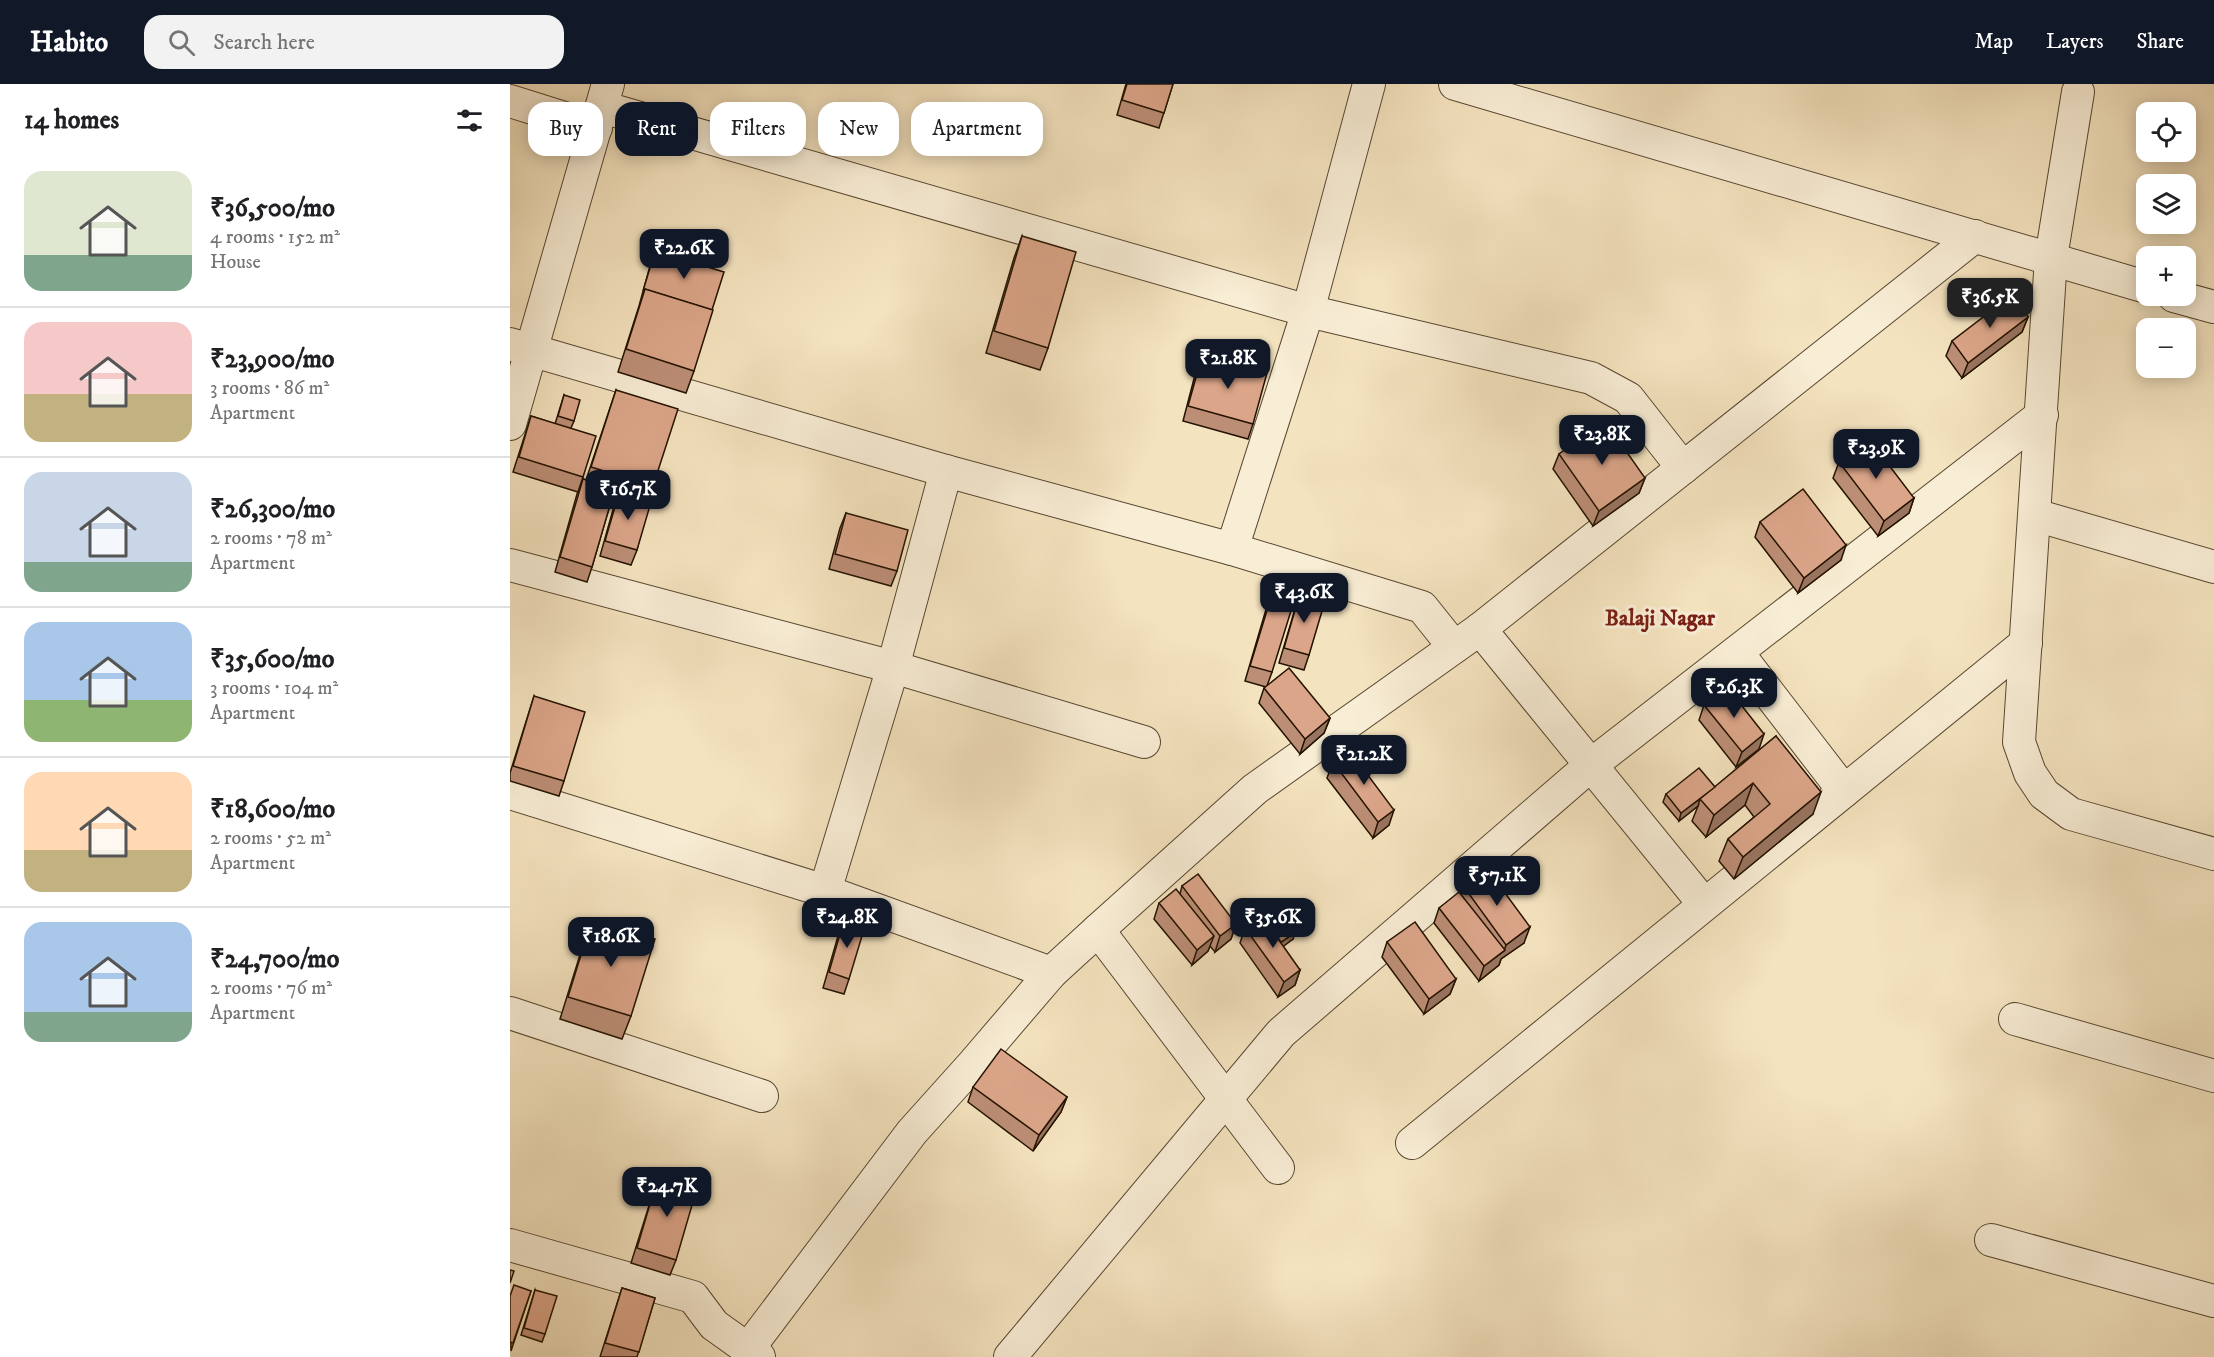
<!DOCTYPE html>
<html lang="en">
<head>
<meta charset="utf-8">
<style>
	:root { --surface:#fff; --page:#f2f2f2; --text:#202124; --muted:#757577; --line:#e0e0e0; --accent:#111827 }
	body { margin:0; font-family:"IM FELL DW Pica",serif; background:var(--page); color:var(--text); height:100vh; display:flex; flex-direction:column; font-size:22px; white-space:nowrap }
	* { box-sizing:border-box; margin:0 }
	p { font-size:20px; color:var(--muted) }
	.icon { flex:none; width:33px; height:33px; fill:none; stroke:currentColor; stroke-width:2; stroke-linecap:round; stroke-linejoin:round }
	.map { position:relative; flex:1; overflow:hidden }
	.drawer { display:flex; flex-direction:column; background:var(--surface); width:510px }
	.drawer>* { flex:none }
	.banner { position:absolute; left:18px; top:18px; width:570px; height:54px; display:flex; gap:12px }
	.fabs { position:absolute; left:1626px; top:18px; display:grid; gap:12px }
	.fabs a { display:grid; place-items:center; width:60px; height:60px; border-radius:12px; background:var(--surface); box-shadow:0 3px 15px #0003; font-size:30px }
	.price { position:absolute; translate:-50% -51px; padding:0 14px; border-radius:12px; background:var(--accent); color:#fff; font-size:20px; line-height:39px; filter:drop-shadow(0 2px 3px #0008) }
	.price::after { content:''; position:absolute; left:50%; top:36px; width:18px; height:14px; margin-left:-9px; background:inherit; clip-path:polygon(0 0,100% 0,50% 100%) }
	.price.on { background:#222; color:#fff }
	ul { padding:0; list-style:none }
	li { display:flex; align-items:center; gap:18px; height:150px; padding:0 24px }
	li+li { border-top:2px solid var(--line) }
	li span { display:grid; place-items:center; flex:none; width:168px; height:120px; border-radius:18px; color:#555 }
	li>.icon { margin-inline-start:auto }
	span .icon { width:72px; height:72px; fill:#fffc; stroke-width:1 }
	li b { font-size:26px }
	h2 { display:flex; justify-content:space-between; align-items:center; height:72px; padding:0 24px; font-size:26px }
	.pill { padding:0 21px; border-radius:18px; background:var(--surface); box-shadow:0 3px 15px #0003; font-size:21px; line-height:54px }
	.pill.on { background:var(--accent); color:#fff }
	header { display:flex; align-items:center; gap:36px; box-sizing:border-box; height:84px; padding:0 30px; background:var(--accent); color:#fff }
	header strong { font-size:28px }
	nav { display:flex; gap:33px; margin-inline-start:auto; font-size:21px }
	.search { width:420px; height:54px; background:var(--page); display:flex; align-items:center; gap:15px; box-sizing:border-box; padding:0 21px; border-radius:18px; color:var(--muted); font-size:22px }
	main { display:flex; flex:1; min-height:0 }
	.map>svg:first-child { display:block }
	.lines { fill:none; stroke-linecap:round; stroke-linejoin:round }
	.minor-casing { stroke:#584730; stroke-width:34 }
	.minor { stroke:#f8edd5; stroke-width:32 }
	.wall { fill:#bc8e76; stroke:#241300; stroke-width:1.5 }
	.shaded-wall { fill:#997460; stroke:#241300; stroke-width:1.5 }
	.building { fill:#dba589; stroke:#241300; stroke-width:1.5 }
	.labels { text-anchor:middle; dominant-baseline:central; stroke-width:6; stroke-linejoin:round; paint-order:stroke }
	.neighbourhood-label { font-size:22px; font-weight:bold; fill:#7a1f14; stroke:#f8edd5 }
</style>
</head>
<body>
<header>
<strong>Habito</strong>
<div class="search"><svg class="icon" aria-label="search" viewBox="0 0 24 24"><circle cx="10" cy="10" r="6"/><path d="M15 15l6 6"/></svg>Search here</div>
<nav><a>Map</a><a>Layers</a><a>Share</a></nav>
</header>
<main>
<section class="drawer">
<h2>14 homes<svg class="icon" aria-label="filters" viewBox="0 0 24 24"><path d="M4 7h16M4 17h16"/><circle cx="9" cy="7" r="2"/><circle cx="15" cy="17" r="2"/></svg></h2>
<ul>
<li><span style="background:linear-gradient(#dfe7d0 70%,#7fa58c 0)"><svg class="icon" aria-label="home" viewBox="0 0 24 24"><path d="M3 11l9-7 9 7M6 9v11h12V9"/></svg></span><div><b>₹36,500/mo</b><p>4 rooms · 152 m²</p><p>House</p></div></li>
<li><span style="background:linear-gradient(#f6c9c9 60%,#c2b280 0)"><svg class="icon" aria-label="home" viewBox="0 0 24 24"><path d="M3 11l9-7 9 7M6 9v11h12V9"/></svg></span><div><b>₹23,900/mo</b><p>3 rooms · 86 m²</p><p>Apartment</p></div></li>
<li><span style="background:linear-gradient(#c9d6e8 75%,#7fa58c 0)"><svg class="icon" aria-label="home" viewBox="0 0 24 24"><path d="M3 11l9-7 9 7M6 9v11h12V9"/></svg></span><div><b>₹26,300/mo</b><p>2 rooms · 78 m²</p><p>Apartment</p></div></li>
<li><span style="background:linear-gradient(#a9c7e8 65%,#8fb573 0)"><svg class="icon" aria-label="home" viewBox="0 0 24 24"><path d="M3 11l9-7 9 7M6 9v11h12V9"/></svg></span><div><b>₹35,600/mo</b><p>3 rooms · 104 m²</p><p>Apartment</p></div></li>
<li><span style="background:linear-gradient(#ffd9b3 65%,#c2b280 0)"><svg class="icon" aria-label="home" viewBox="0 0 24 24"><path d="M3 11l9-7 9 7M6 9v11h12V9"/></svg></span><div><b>₹18,600/mo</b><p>2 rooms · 52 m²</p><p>Apartment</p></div></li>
<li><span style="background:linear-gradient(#a9c7e8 75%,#7fa58c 0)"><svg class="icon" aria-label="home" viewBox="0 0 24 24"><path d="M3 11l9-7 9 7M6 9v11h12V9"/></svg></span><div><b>₹24,700/mo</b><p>2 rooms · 76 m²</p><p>Apartment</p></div></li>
</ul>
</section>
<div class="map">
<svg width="1704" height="1273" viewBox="0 0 1704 1273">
	<rect width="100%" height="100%" fill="#f4e3bf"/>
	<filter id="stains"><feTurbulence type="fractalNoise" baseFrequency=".00333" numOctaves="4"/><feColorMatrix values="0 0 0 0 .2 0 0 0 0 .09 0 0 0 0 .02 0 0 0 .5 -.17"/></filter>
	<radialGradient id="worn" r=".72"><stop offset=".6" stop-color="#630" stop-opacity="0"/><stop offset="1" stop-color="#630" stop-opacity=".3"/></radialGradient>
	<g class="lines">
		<g class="minor-casing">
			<g id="minor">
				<polyline points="945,0 1636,203"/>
				<polyline points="1568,8 1541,174 1509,658 1520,689 1534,710 1561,730 1704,770"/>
				<polyline points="0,17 86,44"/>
				<polyline points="92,23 798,227 1081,294 1118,314 1173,384"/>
				<polyline points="1664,212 1704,223"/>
				<polyline points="0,260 436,387 722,465 912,523 944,563"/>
				<polyline points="0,340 98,0"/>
				<polyline points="1525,431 1704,483"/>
				<polyline points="722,465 798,227 859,0"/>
				<polyline points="0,481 383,583 634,658"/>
				<polyline points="970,545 1194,820"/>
				<polyline points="1227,568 1334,707"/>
				<polyline points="0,709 315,807 541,889"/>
				<polyline points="315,807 383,583 436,387"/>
				<polyline points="588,846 768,1084"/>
				<polyline points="0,929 252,1012"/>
				<polyline points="1505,935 1704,992"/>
				<polyline points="902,1059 1516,559"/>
				<polyline points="1481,1156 1704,1217"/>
				<polyline points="0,1161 183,1213 204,1241 249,1273"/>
				<polyline points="238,1265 402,1048 464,979 541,889 588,846 745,705 970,545 1465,152"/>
				<polyline points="500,1273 771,949 1081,681 1532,331"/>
			</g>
		</g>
		<use href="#minor" class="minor"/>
	</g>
	<g class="wall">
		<polygon points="616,0 663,0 649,44 607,31"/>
		<polygon points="512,152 538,264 530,286 476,269 504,174"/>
		<polygon points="145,167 184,287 176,309 108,288 129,222 140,182"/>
		<polygon points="1518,233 1512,248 1452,294 1436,272 1442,257"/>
		<polygon points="692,272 743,340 738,355 673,337 686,287"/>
		<polygon points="106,306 143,402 138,417 127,466 121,481 90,472 106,415 102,414 82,483 77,498 45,488 67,410 73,395 76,396"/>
		<polygon points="54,311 64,337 61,344 73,393 68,408 3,388 21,332 45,340"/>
		<polygon points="1049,370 1135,394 1129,409 1083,442 1043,385"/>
		<polygon points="1329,378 1404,414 1399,429 1368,452 1323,394"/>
		<polygon points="336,429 387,487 381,502 319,485 330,444"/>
		<polygon points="1250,438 1331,476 1288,509 1245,453"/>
		<polygon points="763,507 762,588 757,602 820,634 814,649 790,670 749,619 754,604 756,603 735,597 757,522"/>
		<polygon points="790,509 799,571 794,586 769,579 785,525"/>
		<polygon points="24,612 54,697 49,712 0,697 0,689"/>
		<polygon points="1194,621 1249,665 1226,683 1189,636"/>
		<polygon points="1266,652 1303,730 1224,795 1209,777 1218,755 1244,733 1235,721 1196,753 1182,737 1188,722 1169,737 1153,718 1156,710 1205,703"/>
		<polygon points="823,678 879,741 863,754 817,694"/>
		<polygon points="672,802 726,840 721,855 705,868 700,862 698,867 682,881 644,835 649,819 670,810"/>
		<polygon points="954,803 1014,859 991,875 989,881 969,897 924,839 929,824 951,810"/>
		<polygon points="752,833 783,855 773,862 790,886 785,901 768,913 730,859 735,844"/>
		<polygon points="82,835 121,932 112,955 50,935 74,858"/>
		<polygon points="334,836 339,895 334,910 313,904 328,852"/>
		<polygon points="877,858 946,895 940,910 914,930 872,873"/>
		<polygon points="463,1003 557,1013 551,1028 523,1067 458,1018"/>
		<polygon points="148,1093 166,1176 160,1191 121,1179"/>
		<polygon points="112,1204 145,1214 127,1273 90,1273"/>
		<polygon points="25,1206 35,1250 32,1258 11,1251"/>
		<polygon points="21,1207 1,1267 0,1211"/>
	</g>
	<g class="shaded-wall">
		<polygon points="1518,233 1512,248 1452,294 1458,279"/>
		<polygon points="1135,394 1129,409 1083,442 1089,427"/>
		<polygon points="1404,414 1399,429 1368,452 1374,437"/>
		<polygon points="1336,461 1331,476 1288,509 1294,494"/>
		<polygon points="820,634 814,649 790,670 795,655"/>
		<polygon points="1254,650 1249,665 1226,683 1232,668"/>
		<polygon points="1243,699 1235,721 1196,753 1204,731"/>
		<polygon points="1311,708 1303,730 1224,795 1233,773"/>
		<polygon points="1190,715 1188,722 1169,737 1171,729"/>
		<polygon points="884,726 879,741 863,754 868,738"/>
		<polygon points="726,840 721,855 705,868 710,852"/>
		<polygon points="1020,843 1014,859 991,875 989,881 969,897 974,882 994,867 996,861"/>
		<polygon points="786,848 783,855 767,867 770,859"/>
		<polygon points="704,852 698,867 682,881 687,866"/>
		<polygon points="790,886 785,901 768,913 774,898"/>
		<polygon points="946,895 940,910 914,930 919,915"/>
		<polygon points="557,1013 551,1028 523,1067 529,1051"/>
	</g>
	<g class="building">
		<polygon points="617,0 663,0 654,29 612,16"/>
		<polygon points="512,152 566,168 538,264 484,247"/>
		<polygon points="145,167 214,188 202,226 135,205 133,207"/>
		<polygon points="135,205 203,226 184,287 116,265"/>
		<polygon points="1502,211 1518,233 1458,279 1442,257"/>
		<polygon points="692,272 757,289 743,340 678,322"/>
		<polygon points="106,306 168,325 143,402 81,383"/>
		<polygon points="54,311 70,316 64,337 48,332"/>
		<polygon points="21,332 86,352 73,393 9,373"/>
		<polygon points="1095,337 1135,394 1089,427 1049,370"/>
		<polygon points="1359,355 1404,414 1374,437 1329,378"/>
		<polygon points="73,395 105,404 82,483 50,473"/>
		<polygon points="1293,405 1336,461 1294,494 1250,438"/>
		<polygon points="109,409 141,418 127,466 95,457"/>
		<polygon points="336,429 398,446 387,487 325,470"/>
		<polygon points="763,507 785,514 762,588 740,582"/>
		<polygon points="790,509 815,517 799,571 774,564"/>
		<polygon points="779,584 820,634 795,655 754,604"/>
		<polygon points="1217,603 1254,650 1232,668 1194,621"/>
		<polygon points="24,612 75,628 54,697 3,682"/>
		<polygon points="1266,652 1311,708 1233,773 1218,755 1260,720 1243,699 1204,731 1190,715"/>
		<polygon points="839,666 884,726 868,738 823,678"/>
		<polygon points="1189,684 1205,703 1171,729 1156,710"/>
		<polygon points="978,786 1020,843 996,861 954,803"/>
		<polygon points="688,790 726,840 710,852 672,802"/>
		<polygon points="666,805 704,852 687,866 649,819"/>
		<polygon points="949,808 995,866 974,882 929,824"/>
		<polygon points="769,822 786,848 771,858 752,833"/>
		<polygon points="752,832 790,886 774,898 735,844"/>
		<polygon points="82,835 145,855 121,932 58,913"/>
		<polygon points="334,836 355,842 339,895 319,888"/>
		<polygon points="905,838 946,895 919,915 877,858"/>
		<polygon points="491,965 557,1013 529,1051 463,1003"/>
		<polygon points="148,1093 187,1104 166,1176 127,1164"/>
		<polygon points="0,1186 4,1187 0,1199"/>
		<polygon points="4,1201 21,1207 3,1259 0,1258 0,1212"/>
		<polygon points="112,1204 145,1214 129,1268 95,1259"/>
		<polygon points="25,1206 47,1212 35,1250 14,1244"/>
	</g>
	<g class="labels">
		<g class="neighbourhood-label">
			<text x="1150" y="534">Balaji Nagar</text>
		</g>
	</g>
	<rect width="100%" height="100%" filter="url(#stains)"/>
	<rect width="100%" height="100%" fill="url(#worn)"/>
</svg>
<div class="fabs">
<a><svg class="icon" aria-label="locate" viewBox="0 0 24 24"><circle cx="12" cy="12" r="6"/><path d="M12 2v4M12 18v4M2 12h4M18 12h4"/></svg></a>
<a><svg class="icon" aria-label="layers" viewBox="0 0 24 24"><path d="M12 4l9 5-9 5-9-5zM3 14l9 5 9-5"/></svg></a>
<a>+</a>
<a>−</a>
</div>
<b class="price" style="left:174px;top:196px">₹22.6K</b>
<b class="price on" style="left:1480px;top:245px">₹36.5K</b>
<b class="price" style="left:718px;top:306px">₹21.8K</b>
<b class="price" style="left:1092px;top:382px">₹23.8K</b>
<b class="price" style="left:1366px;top:396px">₹23.9K</b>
<b class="price" style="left:118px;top:437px">₹16.7K</b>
<b class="price" style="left:794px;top:540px">₹43.6K</b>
<b class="price" style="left:1224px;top:635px">₹26.3K</b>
<b class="price" style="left:854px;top:702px">₹21.2K</b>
<b class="price" style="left:987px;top:823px">₹57.1K</b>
<b class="price" style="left:337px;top:865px">₹24.8K</b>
<b class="price" style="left:763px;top:865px">₹35.6K</b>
<b class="price" style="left:101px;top:884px">₹18.6K</b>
<b class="price" style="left:157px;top:1134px">₹24.7K</b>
<div class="banner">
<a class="pill">Buy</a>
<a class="pill on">Rent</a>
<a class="pill">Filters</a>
<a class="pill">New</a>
<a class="pill">Apartment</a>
</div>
</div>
</main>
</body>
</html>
